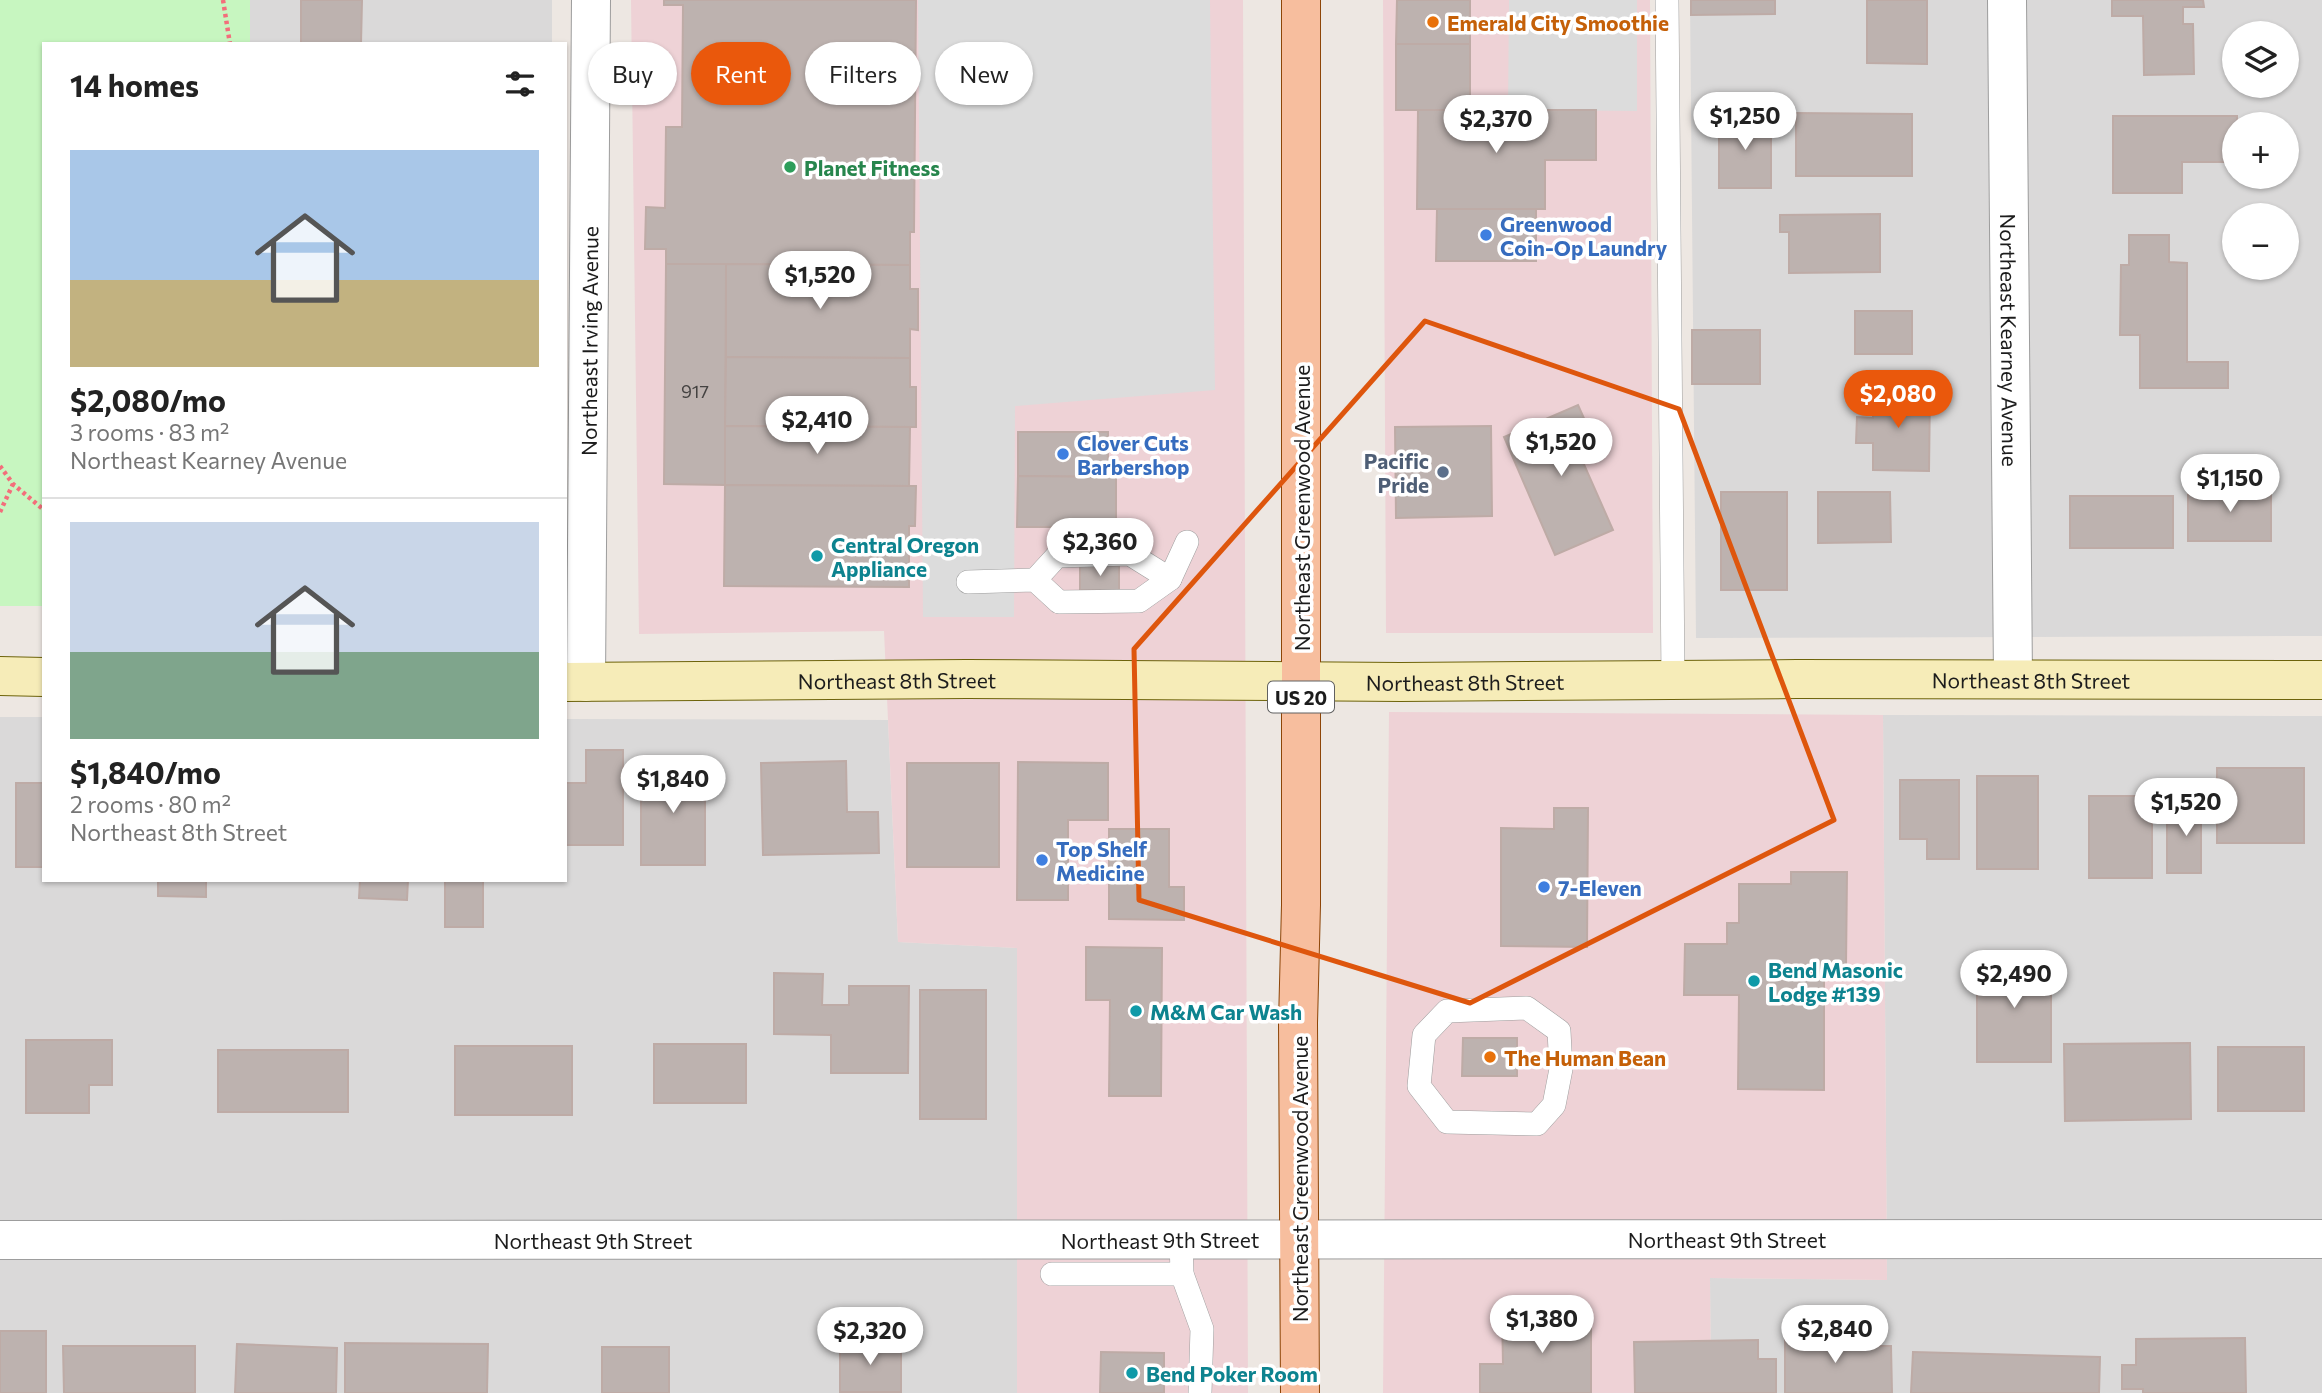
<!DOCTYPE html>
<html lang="en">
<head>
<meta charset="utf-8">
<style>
	:root { --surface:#fff; --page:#f2f2f2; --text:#222; --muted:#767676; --line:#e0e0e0; --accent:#ea580c }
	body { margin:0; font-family:Commissioner,sans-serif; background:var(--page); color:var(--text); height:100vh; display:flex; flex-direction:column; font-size:26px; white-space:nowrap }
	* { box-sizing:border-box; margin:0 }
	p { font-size:23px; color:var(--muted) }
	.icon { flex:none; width:38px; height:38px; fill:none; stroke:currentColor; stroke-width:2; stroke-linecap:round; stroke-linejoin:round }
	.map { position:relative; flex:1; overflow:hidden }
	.drawer { position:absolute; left:42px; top:42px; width:525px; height:840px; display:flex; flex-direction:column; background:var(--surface); border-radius:0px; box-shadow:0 2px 5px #0004 }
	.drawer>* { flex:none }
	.top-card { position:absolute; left:588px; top:42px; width:665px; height:63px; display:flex; gap:14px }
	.controls { position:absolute; left:2222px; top:21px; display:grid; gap:14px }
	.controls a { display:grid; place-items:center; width:77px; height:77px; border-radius:50%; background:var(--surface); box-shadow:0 2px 5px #0004; font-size:35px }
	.price { position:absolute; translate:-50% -60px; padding:0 16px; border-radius:24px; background:#fff; color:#222; font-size:23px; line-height:46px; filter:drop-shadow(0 2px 4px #0008) }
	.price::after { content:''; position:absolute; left:50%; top:42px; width:21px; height:16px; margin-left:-10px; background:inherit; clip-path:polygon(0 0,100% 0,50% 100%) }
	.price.on { background:var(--accent); color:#fff }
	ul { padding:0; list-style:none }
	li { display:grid; align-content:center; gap:14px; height:371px; padding:0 28px }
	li+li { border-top:2px solid var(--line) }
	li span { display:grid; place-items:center; height:217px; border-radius:0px; color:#555 }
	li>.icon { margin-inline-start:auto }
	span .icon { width:126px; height:126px; fill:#fffc; stroke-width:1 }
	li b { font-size:30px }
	h2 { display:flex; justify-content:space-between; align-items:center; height:84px; padding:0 28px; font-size:30px }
	.pill { padding:0 24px; border-radius:32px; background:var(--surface); box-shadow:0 2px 5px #0004; font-size:24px; line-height:63px }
	.pill.on { background:var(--accent); color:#fff }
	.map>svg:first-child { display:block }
	.residential { fill:#dad9d9; fill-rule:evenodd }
	.commercial { fill:#eed2d6 }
	.park { fill:#c7f6c0 }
	.parking { fill:#dcdcdc }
	.building { fill:#bdb2af; stroke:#beaba6; stroke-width:2 }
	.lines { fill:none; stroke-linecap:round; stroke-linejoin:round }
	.lane-casing { stroke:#9d9d9d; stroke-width:24 }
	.street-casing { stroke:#9d9d9d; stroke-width:40 }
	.secondary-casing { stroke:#6d630a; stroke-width:40 }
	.primary-casing { stroke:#8d4507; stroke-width:40 }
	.path { stroke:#f36e7b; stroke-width:4.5; stroke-dasharray:3.5 3.5; stroke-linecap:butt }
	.lane { stroke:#fff; stroke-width:23 }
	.street { stroke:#fff; stroke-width:38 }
	.secondary { stroke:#f6ecb8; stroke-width:38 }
	.primary { stroke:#f7be9e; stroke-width:38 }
	.marked { fill:none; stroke:#de560d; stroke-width:5; stroke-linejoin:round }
	.food-dot { fill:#e8710a; stroke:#fff; stroke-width:2.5 }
	.leisure-dot { fill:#2e9e5b; stroke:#fff; stroke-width:2.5 }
	.shop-dot { fill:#3f7fe0; stroke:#fff; stroke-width:2.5 }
	.service-dot { fill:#5c6f8a; stroke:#fff; stroke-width:2.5 }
	.culture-dot { fill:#0f9aa8; stroke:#fff; stroke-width:2.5 }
	.labels { text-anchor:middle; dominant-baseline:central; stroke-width:7; stroke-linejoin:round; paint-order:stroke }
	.number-label { font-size:18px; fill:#444241 }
	.shield { fill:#fff; stroke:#606060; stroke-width:2 }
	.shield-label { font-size:19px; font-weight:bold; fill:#1c1c1c }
	.food-label { font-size:21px; font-weight:bold; fill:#c56008; stroke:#fff; text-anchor:start }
	.leisure-label { font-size:21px; font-weight:bold; fill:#27864d; stroke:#fff; text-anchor:start }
	.shop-label { font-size:21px; font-weight:bold; fill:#366cbe; stroke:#fff; text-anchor:start }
	.street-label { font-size:21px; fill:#1c1c1c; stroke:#fff }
	.service-label { font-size:21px; font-weight:bold; fill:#4e5e75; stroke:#fff; text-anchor:end }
	.culture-label { font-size:21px; font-weight:bold; fill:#0d838f; stroke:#fff; text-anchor:start }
</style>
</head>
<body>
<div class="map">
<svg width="2322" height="1393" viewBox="0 0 2322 1393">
	<rect width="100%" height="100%" fill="#ede7e2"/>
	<g class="residential">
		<rect x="250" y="0" width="302" height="44"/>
		<path d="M1690,0H2322V636L1696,638ZM2235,33H2287V86H2235ZM2235,124H2287V177H2235ZM2235,215H2287V268H2235Z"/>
		<polygon points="1883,715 2322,716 2322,1393 1711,1393 1710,1278 1887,1280"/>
		<polygon points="0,717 44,717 44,880 565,880 565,719 888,720 898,942 1017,948 1017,1393 0,1393"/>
	</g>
	<g class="commercial">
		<polygon points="631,0 1243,0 1248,1393 1017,1393 1017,948 898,942 884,631 639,634"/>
		<polygon points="1383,0 1650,0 1653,633 1386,633"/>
		<polygon points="1389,712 1883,715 1887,1280 1710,1278 1711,1393 1383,1393"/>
	</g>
	<polygon class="park" points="0,0 250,0 250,44 44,44 44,606 0,606"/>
	<g class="parking">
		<polygon points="918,0 1210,0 1215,390 1015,406 1014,617 923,617"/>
		<polygon points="1509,0 1637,0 1637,111 1508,110"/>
	</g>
	<g class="building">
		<polygon points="301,0 362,0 361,44 301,44"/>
		<polygon points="664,0 916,0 914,232 910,232 910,265 666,264 666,249 645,249 646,207 665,208 666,127 682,127 683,5 664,5"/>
		<polygon points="1397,0 1470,0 1470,44 1396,44"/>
		<polygon points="1691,0 1775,0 1775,14 1691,15"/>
		<polygon points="1867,0 1927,0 1927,64 1867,63"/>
		<polygon points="2112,0 2203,0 2204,7 2183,7 2183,24 2193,24 2194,74 2144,75 2143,16 2112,16"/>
		<rect x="1396" y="44" width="74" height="66"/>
		<polygon points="1418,110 1596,110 1596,160 1545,160 1545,209 1417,209"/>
		<polygon points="1796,113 1912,114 1912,176 1796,176"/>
		<rect x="1719" y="115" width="52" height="73"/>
		<polygon points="2113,116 2237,116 2237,124 2235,124 2235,162 2182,162 2182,193 2113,193"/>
		<polygon points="1437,209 1536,209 1536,261 1436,261"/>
		<polygon points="1880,214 1880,272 1789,273 1789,232 1780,232 1780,215"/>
		<polygon points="2129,235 2169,235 2169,262 2187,263 2187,362 2228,362 2228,388 2140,388 2140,335 2120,335 2121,265 2129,265"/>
		<polygon points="666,264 726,264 725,485 664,484"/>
		<polygon points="726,264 910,265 910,289 918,289 918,330 910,329 910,358 726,357"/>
		<rect x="1855" y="311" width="57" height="43"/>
		<rect x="1692" y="330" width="68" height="54"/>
		<polygon points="726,357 910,358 910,387 916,387 916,427 725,426"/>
		<polygon points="1873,389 1930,390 1929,471 1873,470 1873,443 1856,443 1857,417 1873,418"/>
		<polygon points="1578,405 1599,452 1582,460 1613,530 1555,555 1504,437"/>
		<polygon points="725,426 910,427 909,486 725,485"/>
		<polygon points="1491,426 1492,516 1396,518 1395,427"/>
		<polygon points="1018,432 1108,432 1108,477 1018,476"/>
		<polygon points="1018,476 1116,477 1116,527 1017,527"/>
		<polygon points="725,485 916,486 915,526 909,526 909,587 724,586"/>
		<rect x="2188" y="487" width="83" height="54"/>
		<rect x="1721" y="492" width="66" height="98"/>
		<polygon points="1818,492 1890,492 1891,542 1818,543"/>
		<rect x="2070" y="496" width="103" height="52"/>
		<rect x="1080" y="566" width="39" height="24"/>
		<polygon points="586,750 623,750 623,845 565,845 565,783 586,783"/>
		<polygon points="846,761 847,812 878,812 879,853 763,855 761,763"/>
		<polygon points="1018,762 1108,763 1108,820 1068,820 1068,900 1017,900"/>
		<rect x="907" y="763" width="92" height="104"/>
		<rect x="641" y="766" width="64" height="99"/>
		<rect x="2217" y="768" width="87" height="75"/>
		<rect x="1977" y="776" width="61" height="93"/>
		<polygon points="1900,780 1959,780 1959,859 1927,859 1927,839 1900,839"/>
		<rect x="16" y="783" width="28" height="84"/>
		<polygon points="2186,789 2201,789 2201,873 2167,873 2167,822 2186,822"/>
		<rect x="2089" y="796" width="63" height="82"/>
		<polygon points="1554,808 1588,808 1587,947 1501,946 1501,828 1554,829"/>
		<polygon points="1109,829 1169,829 1169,887 1184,887 1184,920 1109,919"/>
		<polygon points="1791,872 1847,872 1846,967 1824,967 1824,1090 1738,1089 1739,995 1684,995 1685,944 1727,944 1727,923 1739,923 1739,884 1791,884"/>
		<polygon points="158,880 206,880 206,897 158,896"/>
		<polygon points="360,880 408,880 407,900 359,898"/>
		<rect x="445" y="880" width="38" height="47"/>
		<polygon points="1086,947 1162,948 1161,1096 1109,1096 1110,1000 1086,1000"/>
		<rect x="1977" y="958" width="74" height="104"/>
		<polygon points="774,973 823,974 822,1005 849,1005 849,986 909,986 908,1073 831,1073 831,1035 774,1034"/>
		<rect x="920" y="990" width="66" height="129"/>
		<polygon points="1463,1038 1517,1038 1517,1076 1462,1076"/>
		<polygon points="26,1040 112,1040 112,1085 89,1085 89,1113 26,1113"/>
		<polygon points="2190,1043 2191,1119 2065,1121 2064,1044"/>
		<rect x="654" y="1044" width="92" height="59"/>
		<rect x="455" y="1046" width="117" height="69"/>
		<rect x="2218" y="1047" width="86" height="64"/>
		<rect x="218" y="1050" width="130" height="62"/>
		<polygon points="1502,1312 1591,1312 1591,1393 1480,1393 1480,1364 1503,1364"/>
		<polygon points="1845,1330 1845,1346 1891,1346 1892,1393 1785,1393 1785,1331"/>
		<rect x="0" y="1331" width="46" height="62"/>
		<polygon points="2245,1338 2246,1393 2143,1393 2143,1389 2122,1389 2122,1365 2136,1365 2136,1339"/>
		<polygon points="1758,1340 1758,1359 1776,1359 1776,1393 1635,1393 1634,1342"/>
		<rect x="840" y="1342" width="61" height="50"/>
		<polygon points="345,1343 488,1344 487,1393 345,1393"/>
		<polygon points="237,1344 337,1348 336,1393 235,1393"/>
		<polygon points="63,1346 195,1346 195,1393 64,1393"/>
		<rect x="602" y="1347" width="67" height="46"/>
		<polygon points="1101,1352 1164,1353 1164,1393 1100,1393"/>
		<polygon points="1913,1352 2100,1357 2099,1393 1911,1393"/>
	</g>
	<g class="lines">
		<g class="lane-casing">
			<g id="lane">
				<polyline points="1667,0 1673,679"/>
				<polyline points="1035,580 1057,556 1130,554 1170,579"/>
				<polyline points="968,582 1035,580 1059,602 1139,601 1170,579 1187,542"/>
				<polygon points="1527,1008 1559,1031 1561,1069 1554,1105 1537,1124 1447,1122 1419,1086 1424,1035 1447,1011"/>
				<polyline points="1181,1239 1182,1274 1202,1329 1200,1393"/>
				<polyline points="1052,1274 1182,1274"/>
			</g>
		</g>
		<g class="street-casing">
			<g id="street">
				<path id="s1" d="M2007,0L2013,679"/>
				<path id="s2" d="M586,682L591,0"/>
				<path id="s3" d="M0,1240L2322,1239"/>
			</g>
		</g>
		<g class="secondary-casing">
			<g id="secondary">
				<polyline points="0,676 44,677"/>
				<path id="s4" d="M565,682L967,679L1401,682L1797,679L2322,680"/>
			</g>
		</g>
		<g class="primary-casing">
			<polyline id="primary" points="1300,1393 1298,1023 1301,905 1301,0"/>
		</g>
		<g class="path">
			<polyline points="223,0 230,44"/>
			<polyline points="0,466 13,484 44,510"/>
			<polyline points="0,512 13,484"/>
		</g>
		<use href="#lane" class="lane"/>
		<use href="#street" class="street"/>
		<use href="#secondary" class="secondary"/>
		<use href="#primary" class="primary"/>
	</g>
	<path class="marked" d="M1425,321L1679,409L1834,820L1470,1003L1139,900L1134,649Z"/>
	<g class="food-dot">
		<circle cx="1433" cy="22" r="7"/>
		<circle cx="1490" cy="1057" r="7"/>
	</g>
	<circle class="leisure-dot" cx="790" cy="167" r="7"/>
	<g class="shop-dot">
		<circle cx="1486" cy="235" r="7"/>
		<circle cx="1063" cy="454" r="7"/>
		<circle cx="1042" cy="860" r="7"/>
		<circle cx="1544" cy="887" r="7"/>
	</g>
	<circle class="service-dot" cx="1443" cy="472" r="7"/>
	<g class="culture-dot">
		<circle cx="817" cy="556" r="7"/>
		<circle cx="1754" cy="981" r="7"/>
		<circle cx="1136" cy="1011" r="7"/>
		<circle cx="1132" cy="1373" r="7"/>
	</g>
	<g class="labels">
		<g class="number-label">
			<text x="695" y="391">917</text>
		</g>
		<rect class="shield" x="1268" y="681.5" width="66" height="31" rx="5"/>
		<g class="shield-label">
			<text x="1301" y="697">US 20</text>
		</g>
		<g class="food-label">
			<text x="1447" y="22">Emerald City Smoothie</text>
			<text x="1504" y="1057">The Human Bean</text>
		</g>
		<g class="leisure-label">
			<text x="804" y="167">Planet Fitness</text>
		</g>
		<g class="shop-label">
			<text x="1500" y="223">Greenwood<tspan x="1500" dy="24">Coin-Op Laundry</tspan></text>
			<text x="1077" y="442">Clover Cuts<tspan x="1077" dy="24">Barbershop</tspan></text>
			<text x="1056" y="848">Top Shelf<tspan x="1056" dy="24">Medicine</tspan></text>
			<text x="1558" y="887">7-Eleven</text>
		</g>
		<g class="street-label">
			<text stroke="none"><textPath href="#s1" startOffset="340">Northeast Kearney Avenue</textPath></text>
			<text stroke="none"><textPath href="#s2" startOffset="341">Northeast Irving Avenue</textPath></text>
			<text transform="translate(1301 508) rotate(-90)">Northeast Greenwood Avenue</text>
			<text stroke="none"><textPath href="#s4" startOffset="332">Northeast 8th Street</textPath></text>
			<text stroke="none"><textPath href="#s4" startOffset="1466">Northeast 8th Street</textPath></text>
			<text stroke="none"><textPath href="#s4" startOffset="900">Northeast 8th Street</textPath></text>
			<text transform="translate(1299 1179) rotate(-90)">Northeast Greenwood Avenue</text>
			<text stroke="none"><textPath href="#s3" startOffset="1160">Northeast 9th Street</textPath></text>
			<text stroke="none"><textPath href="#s3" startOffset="1727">Northeast 9th Street</textPath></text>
			<text stroke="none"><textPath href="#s3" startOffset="593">Northeast 9th Street</textPath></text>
		</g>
		<g class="service-label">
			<text x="1429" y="460">Pacific<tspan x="1429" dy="24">Pride</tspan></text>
		</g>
		<g class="culture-label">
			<text x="831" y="544">Central Oregon<tspan x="831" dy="24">Appliance</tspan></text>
			<text x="1768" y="969">Bend Masonic<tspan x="1768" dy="24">Lodge #139</tspan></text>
			<text x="1150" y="1011">M&amp;M Car Wash</text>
			<text x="1146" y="1373">Bend Poker Room</text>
		</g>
	</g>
</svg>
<div class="controls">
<a><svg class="icon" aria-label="layers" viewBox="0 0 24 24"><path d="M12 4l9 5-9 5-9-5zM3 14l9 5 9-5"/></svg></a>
<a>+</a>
<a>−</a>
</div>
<b class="price" style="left:1745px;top:152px">$1,250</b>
<b class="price" style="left:1496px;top:155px">$2,370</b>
<b class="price" style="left:820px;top:311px">$1,520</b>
<b class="price on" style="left:1898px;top:430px">$2,080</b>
<b class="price" style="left:817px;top:456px">$2,410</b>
<b class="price" style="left:1561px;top:478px">$1,520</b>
<b class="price" style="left:2230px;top:514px">$1,150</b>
<b class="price" style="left:1100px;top:578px">$2,360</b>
<b class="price" style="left:673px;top:815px">$1,840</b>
<b class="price" style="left:2186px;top:838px">$1,520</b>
<b class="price" style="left:2014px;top:1010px">$2,490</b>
<b class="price" style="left:1542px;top:1355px">$1,380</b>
<b class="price" style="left:1835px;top:1365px">$2,840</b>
<b class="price" style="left:870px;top:1367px">$2,320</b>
<div class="top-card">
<a class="pill">Buy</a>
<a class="pill on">Rent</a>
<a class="pill">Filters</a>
<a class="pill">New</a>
</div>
<section class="drawer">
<h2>14 homes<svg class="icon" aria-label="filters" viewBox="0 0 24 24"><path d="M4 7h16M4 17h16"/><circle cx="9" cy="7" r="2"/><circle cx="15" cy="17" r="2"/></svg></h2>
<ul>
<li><span style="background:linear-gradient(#a9c7e8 60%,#c2b280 0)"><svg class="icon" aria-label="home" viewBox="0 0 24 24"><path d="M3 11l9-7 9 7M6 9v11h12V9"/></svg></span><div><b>$2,080/mo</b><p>3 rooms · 83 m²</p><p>Northeast Kearney Avenue</p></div></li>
<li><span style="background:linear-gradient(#c9d6e8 60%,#7fa58c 0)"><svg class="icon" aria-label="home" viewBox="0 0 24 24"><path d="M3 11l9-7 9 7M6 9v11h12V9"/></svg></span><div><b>$1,840/mo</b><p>2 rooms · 80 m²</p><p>Northeast 8th Street</p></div></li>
</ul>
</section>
</div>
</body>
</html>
